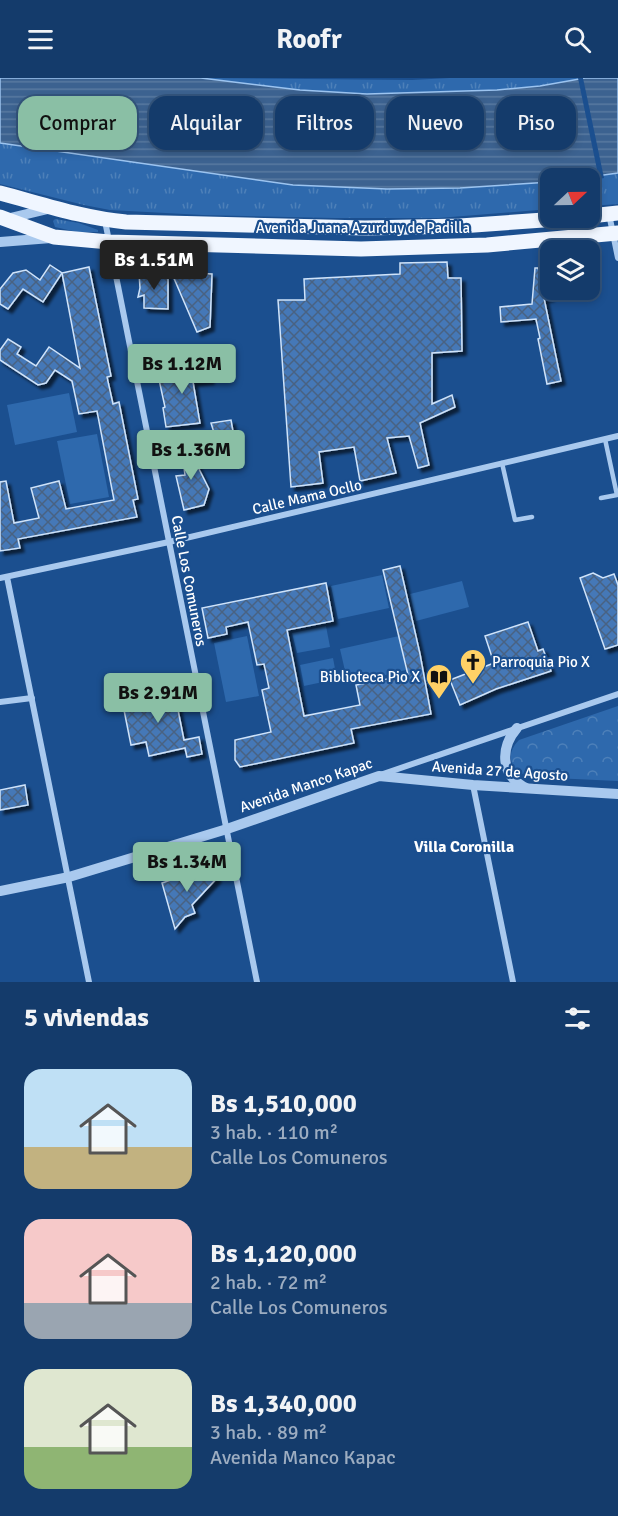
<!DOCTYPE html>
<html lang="es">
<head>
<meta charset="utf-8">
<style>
	:root { --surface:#143b6b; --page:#1d4271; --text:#f1f3f6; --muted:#9dadc1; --line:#33557e; --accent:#8abfa5 }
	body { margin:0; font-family:Signika,sans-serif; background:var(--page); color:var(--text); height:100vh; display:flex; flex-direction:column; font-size:22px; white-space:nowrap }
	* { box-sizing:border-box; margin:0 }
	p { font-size:20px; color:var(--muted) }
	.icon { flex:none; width:33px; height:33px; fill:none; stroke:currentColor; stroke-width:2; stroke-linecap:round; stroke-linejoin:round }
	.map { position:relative; height:904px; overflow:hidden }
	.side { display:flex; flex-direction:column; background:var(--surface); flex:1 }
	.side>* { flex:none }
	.hud { position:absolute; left:18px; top:18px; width:582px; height:54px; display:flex; gap:12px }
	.needle { width:39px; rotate:68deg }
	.tools { position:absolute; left:540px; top:90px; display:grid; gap:12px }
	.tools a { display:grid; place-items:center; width:60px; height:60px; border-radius:12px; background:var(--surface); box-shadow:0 3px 9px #0003,0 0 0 2px var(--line); font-size:30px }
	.price { position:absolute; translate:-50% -51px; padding:0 14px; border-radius:6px; background:var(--accent); color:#111; font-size:20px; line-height:39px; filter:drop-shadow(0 2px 3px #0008) }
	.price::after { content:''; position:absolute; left:50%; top:36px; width:18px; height:14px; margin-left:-9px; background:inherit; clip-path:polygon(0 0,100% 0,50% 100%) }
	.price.current { background:#222; color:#fff }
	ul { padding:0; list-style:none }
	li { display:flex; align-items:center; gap:18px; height:150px; padding:0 24px }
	li span { display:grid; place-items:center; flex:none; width:168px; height:120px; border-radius:18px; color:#555 }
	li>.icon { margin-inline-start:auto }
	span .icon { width:72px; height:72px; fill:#fffc; stroke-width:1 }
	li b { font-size:26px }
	h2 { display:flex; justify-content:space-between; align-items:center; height:72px; padding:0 24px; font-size:26px }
	.pill { padding:0 21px; border-radius:18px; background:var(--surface); box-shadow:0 3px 9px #0003,0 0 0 2px var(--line); font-size:21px; line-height:54px }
	.pill.current { background:var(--accent); color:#111 }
	header { display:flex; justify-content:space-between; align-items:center; height:78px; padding:0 24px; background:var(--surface); font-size:27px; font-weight:700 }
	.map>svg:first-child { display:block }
	.grass { fill:url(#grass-tufts) }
	.park { fill:url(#park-crowns) }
	.pitch { fill:#2e69ad }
	.water { fill:url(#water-rules); stroke:#9cc4f0; stroke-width:1.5 }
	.pier { fill:#1b4f8f }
	.building { fill:url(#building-cross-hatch); stroke:#cfe3fa; stroke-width:1.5; filter:url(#shadow) }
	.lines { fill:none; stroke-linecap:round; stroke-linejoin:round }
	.service { stroke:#a9c9ee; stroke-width:4.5 }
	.minor { stroke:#a9c9ee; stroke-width:6 }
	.tertiary { stroke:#a9c9ee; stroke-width:10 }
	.primary { stroke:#f0f6ff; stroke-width:15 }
	.labels { text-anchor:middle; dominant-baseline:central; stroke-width:4.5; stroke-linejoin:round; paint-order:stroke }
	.street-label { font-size:15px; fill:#fff; stroke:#1b4f8f }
	.poi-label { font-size:15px; fill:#fff; stroke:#1b4f8f; text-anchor:start }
	.neighbourhood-label { font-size:16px; font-weight:bold; fill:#fff; stroke:#1b4f8f }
</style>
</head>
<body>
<header><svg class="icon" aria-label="menu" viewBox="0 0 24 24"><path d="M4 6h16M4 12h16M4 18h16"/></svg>Roofr<svg class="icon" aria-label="search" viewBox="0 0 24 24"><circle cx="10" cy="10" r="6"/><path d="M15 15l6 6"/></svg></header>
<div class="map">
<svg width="618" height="904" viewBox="0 0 618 904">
	<defs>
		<pattern id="grass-tufts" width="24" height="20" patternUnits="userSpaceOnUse" patternTransform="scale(1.5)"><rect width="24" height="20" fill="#2e69ad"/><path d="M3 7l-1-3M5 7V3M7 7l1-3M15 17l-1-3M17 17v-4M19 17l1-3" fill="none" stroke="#4d80b9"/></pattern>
		<pattern id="park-crowns" width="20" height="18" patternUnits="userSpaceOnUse" patternTransform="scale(1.5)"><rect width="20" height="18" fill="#2e69ad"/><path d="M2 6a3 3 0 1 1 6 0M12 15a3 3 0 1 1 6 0" fill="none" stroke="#4d80b9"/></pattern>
		<pattern id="water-rules" width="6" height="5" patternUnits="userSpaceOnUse" patternTransform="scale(1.5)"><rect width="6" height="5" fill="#3c6290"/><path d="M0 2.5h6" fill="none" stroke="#597aa1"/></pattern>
		<pattern id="building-cross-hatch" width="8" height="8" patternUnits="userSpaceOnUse" patternTransform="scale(1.5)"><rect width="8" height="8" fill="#4478b7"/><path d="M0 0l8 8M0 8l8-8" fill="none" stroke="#486282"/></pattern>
		<filter id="shadow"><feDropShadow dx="4" dy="4" stdDeviation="1.5" flood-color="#0009"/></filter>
	</defs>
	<rect width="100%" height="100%" fill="#1b4f8f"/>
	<g class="grass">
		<polygon points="201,0 412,2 450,0 585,0 540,8 497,12 367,16 300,12"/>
		<polygon points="0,65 113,81 460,110 550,104 550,131 438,140 335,140 203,137 110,132 84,127 0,106"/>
		<polygon points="618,95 618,126 590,128 590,100 582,100"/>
		<polygon points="55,141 79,145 98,152 98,154 77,154 55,149 53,143"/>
	</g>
	<path class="park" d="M618,628V703L532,699C512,695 503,678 519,662Z"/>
	<g class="pitch">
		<polygon points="69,315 77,354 15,367 7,327"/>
		<polygon points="97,356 109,419 70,426 57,363"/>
		<polygon points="382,497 389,530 338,541 331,508"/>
		<polygon points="462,503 469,529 416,543 410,516"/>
		<polygon points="326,548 330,569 297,575 292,555"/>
		<polygon points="247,558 259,618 226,624 214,565"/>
		<polygon points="399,558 406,592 348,606 340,571"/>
		<polygon points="333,580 337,601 304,608 300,587"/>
	</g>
	<polygon class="water" points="0,0 201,0 300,12 367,16 497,12 540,8 585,0 618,0 618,95 582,100 550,100 550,104 460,110 387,111 293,107 0,65"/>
	<polygon class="pier" points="578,0 583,0 604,100 599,101"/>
	<g class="building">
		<polygon points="447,184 448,200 461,200 462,273 432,275 432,326 452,317 455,329 420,345 429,387 418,390 409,358 387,360 396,395 360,403 354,369 319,374 323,405 291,409 278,222 305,222 304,201 400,196 400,185"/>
		<polygon points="50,187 62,195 43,224 23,211 8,231 0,226 0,211 13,195 26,192 40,202"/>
		<polygon points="89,189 111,298 107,299 113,326 119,324 138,421 133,422 137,439 18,461 20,470 0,473 0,404 6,403 14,445 39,440 31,410 59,403 66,431 114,422 97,333 79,336 72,303 55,292 46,305 38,307 0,282 0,272 8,261 21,269 17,276 36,288 49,269 80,290 62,195"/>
		<polygon points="535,190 538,190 540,196 550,193 550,219 544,220 561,303 547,306 538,261 540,260 536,241 501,244 500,229 532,226"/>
		<polygon points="179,194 212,196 210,249 197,254 173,198 179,198"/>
		<polygon points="139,195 168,197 168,231 144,230 144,217 138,219 140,210"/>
		<polygon points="209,287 210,302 193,304 200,345 166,349 163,330 165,329 158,297"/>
		<polygon points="231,342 236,371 220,374 211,345"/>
		<polygon points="181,355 209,411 204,427 184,432 176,398 185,397 179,356"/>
		<polygon points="400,488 420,576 431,636 351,651 354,665 240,689 235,682 235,662 271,654 262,612 269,610 264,586 257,587 248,544 226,549 227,556 208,560 202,530 326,505 333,543 287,552 304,638 360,627 356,607 408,597 383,492"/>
		<polygon points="593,495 603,500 614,496 618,507 618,567 605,571 580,500"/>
		<polygon points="528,544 538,573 543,571 551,593 496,611 460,627 450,602 494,585 485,558"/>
		<polygon points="174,612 184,662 199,659 202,676 187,679 185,670 149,678 146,664 131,667 122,622"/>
		<polygon points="25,707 28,727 0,732 0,712"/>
		<polygon points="211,788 217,800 192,827 195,835 185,839 175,851 162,805"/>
	</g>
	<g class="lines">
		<g class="service">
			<polyline points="502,385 515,442 532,439"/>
			<polyline points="601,420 617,417 605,361"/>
		</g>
		<g class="minor">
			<polyline points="609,136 618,180"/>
			<polyline points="105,143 257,904"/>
			<polyline points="7,499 89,904"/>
			<polyline points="0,500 169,464 618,358"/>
			<polyline points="0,624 32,620"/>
			<polyline points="383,696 618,616"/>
			<polyline points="473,707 513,904"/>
		</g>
		<g class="tertiary">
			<polyline points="6,141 52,130"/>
			<polyline points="0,164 51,160"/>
			<path d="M517,650C500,670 500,697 526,710"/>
			<polyline points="0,813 69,799 227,751 379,698 473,707 618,716"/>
		</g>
		<g class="primary">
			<path d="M0,115C42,126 83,140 126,144L365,150L460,148L572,140"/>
			<polyline points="590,138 618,135"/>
			<polyline points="0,139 54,159 109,164 361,171 487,167 618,155"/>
		</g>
	</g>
	<defs>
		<g id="church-pin" transform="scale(1.35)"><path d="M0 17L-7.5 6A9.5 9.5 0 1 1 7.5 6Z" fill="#ffd166" stroke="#1b4f8f"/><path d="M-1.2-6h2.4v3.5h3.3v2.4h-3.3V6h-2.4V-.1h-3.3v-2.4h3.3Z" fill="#111"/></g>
		<g id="library-pin" transform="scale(1.35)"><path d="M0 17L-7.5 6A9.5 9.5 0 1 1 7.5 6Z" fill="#ffd166" stroke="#1b4f8f"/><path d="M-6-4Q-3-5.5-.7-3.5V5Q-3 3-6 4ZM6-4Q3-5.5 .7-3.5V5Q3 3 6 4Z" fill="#111"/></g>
	</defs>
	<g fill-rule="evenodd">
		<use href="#church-pin" x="473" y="584"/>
		<use href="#library-pin" x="439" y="599"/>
	</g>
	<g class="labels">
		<g class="street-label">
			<text x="363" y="150">Avenida Juana Azurduy de Padilla</text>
			<text transform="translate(307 419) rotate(-13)">Calle Mama Ocllo</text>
			<text transform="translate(189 503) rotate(79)">Calle Los Comuneros</text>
			<text transform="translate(500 693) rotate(4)">Avenida 27 de Agosto</text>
			<text transform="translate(306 707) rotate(-19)">Avenida Manco Kapac</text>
		</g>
		<g class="poi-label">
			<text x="492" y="584">Parroquia Pio X</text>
			<text x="420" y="599" text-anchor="end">Biblioteca Pio X</text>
		</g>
		<g class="neighbourhood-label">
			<text x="464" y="769">Villa Coronilla</text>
		</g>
	</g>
</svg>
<div class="tools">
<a><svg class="needle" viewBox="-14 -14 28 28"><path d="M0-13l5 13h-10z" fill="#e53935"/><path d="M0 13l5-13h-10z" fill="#9dadc1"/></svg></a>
<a><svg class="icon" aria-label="layers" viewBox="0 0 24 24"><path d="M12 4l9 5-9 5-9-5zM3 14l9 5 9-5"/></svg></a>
</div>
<b class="price current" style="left:154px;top:213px">Bs 1.51M</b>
<b class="price" style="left:182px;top:317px">Bs 1.12M</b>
<b class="price" style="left:191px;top:403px">Bs 1.36M</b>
<b class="price" style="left:158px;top:646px">Bs 2.91M</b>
<b class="price" style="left:187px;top:815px">Bs 1.34M</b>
<div class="hud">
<a class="pill current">Comprar</a>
<a class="pill">Alquilar</a>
<a class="pill">Filtros</a>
<a class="pill">Nuevo</a>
<a class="pill">Piso</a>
</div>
</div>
<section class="side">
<h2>5 viviendas<svg class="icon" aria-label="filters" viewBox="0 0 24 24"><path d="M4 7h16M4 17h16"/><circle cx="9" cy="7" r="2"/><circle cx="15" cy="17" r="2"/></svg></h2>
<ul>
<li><span style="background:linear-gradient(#bfe0f5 65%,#c2b280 0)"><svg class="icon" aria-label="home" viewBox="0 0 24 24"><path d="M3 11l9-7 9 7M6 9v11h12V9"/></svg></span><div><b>Bs 1,510,000</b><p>3 hab. · 110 m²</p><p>Calle Los Comuneros</p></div></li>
<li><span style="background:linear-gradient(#f6c9c9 70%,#9aa5b1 0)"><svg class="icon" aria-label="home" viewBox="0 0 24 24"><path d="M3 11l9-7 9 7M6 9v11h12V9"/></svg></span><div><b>Bs 1,120,000</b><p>2 hab. · 72 m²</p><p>Calle Los Comuneros</p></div></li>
<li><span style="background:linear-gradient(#dfe7d0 65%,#8fb573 0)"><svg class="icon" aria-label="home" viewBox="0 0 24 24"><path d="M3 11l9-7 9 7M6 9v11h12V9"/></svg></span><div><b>Bs 1,340,000</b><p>3 hab. · 89 m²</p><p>Avenida Manco Kapac</p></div></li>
</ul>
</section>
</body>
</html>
